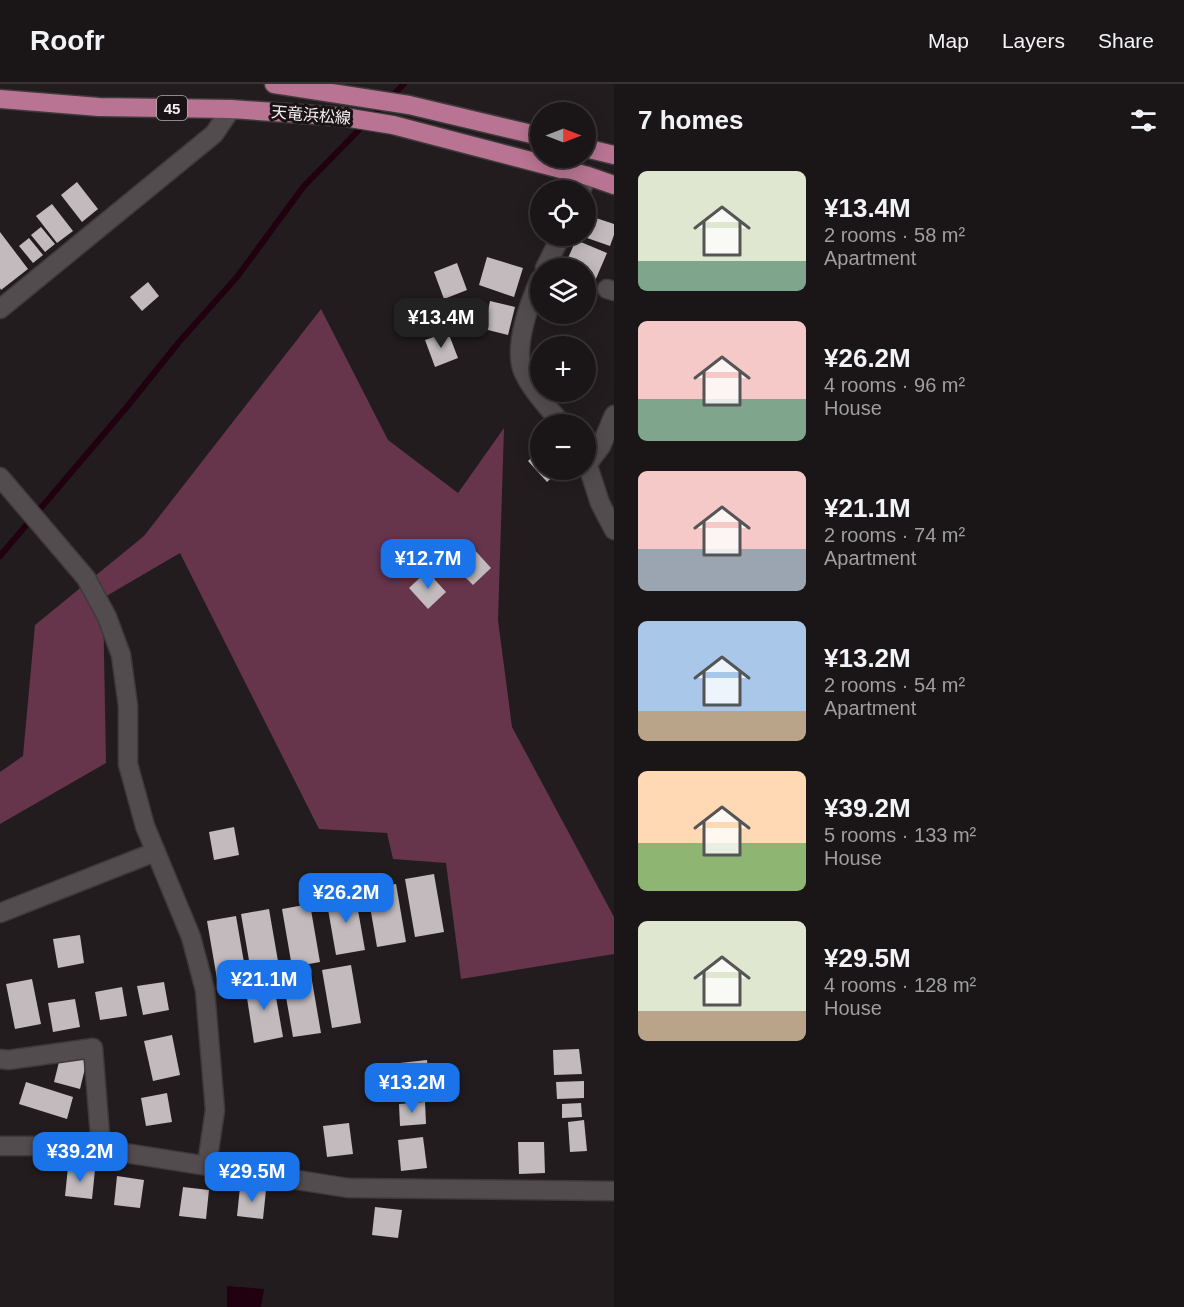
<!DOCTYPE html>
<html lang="en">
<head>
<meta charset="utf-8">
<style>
	:root { --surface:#1a1516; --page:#231e1f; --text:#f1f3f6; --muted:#9f9fa1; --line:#383435; --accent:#1a73e8 }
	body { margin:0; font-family:Arial,"Noto Sans JP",sans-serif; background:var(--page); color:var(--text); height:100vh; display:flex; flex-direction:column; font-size:22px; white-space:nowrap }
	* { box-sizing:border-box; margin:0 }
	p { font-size:20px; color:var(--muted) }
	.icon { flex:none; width:33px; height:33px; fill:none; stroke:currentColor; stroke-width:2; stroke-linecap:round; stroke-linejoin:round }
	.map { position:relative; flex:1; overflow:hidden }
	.sheet { display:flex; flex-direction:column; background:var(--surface); width:570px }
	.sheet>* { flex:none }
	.needle { width:39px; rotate:90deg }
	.buttons { position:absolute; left:530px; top:18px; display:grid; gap:12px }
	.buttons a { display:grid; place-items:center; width:66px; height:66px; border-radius:50%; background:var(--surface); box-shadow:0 3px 15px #0003,0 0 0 2px var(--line); font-size:30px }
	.price { position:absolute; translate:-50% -51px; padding:0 14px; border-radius:12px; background:var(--accent); color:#fff; font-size:20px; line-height:39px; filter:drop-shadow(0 2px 3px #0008) }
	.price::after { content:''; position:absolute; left:50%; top:36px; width:18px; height:14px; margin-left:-9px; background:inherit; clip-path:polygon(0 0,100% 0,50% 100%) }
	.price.current { background:#222; color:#fff }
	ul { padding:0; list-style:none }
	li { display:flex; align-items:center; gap:18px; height:150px; padding:0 24px }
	li span { display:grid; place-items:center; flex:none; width:168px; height:120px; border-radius:9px; color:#555 }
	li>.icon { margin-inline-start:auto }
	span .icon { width:72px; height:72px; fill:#fffc; stroke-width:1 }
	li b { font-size:26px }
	h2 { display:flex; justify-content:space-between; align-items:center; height:72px; padding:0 24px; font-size:26px }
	header { display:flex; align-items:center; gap:36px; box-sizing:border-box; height:84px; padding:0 30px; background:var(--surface); border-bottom:2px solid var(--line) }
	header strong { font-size:28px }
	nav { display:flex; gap:33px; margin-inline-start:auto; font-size:21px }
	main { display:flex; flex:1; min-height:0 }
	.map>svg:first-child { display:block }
	.forest { fill:#66344b }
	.water { fill:#21000f }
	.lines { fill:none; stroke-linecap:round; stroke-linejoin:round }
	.stream { stroke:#21000f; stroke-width:6 }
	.building { fill:#c2babd }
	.street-casing { stroke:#3e3a3b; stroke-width:21 }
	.primary-casing { stroke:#3e3a3b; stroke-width:21 }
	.street { stroke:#534c4f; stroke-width:18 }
	.primary { stroke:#b87492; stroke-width:18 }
	.labels { text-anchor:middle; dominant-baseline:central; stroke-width:6; stroke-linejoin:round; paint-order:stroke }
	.shield { fill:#191315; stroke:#b2acae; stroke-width:1.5 }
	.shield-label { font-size:15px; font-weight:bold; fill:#f3eef0 }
	.street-label { font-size:16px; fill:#f3eef0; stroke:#191315 }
</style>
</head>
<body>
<header>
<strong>Roofr</strong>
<nav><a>Map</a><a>Layers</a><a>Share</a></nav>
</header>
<main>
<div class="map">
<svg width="614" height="1223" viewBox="0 0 614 1223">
	<rect width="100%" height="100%" fill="#221c1e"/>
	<polygon class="forest" points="321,225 388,356 458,409 504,344 498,536 512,643 614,833 614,870 461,895 446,779 393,775 387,749 319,745 180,469 103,514 106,679 0,740 0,688 23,672 35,541 144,452"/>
	<polygon class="water" points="227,1202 264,1205 261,1223 227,1223"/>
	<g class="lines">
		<polyline class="stream" points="0,472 126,324 179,258 237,193 304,102 404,0"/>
	</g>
	<g class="building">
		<polygon points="77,98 98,125 82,138 61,111"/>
		<polygon points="52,120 73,147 57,159 36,132"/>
		<polygon points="593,133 614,140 614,151 610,162 587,154"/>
		<polygon points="41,143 55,160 45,168 31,151"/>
		<polygon points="0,148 28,185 1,206 0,204"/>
		<polygon points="29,154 43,171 33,179 19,162"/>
		<polygon points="576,156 607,169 595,197 585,192 585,184 564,183"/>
		<polygon points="487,173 523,184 514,213 479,201"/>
		<polygon points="457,179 467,206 444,215 434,188"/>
		<polygon points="148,198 159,212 142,227 130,213"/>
		<polygon points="472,214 482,241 459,250 449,223"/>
		<polygon points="490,217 515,223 508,251 484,245"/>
		<polygon points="448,248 458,274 435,283 425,256"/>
		<polygon points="540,365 540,386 560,386 547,398 528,377"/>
		<polygon points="472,463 491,484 473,501 453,481"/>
		<polygon points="427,487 446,508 428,525 409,504"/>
		<polygon points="234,743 239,771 214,776 209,748"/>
		<polygon points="434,790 444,848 415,853 405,795"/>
		<polygon points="396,800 406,858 377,863 367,805"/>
		<polygon points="355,809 365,866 336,871 326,814"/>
		<polygon points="310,820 320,878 292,883 282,825"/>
		<polygon points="269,825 279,883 251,888 241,830"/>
		<polygon points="236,832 246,890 217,895 207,837"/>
		<polygon points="80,851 84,879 58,884 53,855"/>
		<polygon points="351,881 361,939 332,944 322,886"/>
		<polygon points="311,891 321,949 293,953 283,896"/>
		<polygon points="32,895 41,940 15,945 6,900"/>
		<polygon points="273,896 283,953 254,959 245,901"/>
		<polygon points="164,898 169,926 143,931 137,902"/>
		<polygon points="122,903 127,932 100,936 95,908"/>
		<polygon points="75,915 80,943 53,948 48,919"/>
		<polygon points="172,951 180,991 153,997 144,957"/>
		<polygon points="579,965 582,990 554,991 553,966"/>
		<polygon points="61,970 87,976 80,1005 54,998"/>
		<polygon points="427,976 430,1007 404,1010 400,979"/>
		<polygon points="584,997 584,1014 557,1015 556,998"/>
		<polygon points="26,998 73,1013 67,1035 19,1020"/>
		<polygon points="167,1009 172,1038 146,1042 141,1014"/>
		<polygon points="425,1018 426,1040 400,1042 399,1020"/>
		<polygon points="581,1019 582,1033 562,1034 562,1020"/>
		<polygon points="584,1036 587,1067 570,1068 568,1038"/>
		<polygon points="349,1039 353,1070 327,1073 323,1042"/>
		<polygon points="423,1053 427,1084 401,1087 398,1056"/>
		<polygon points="518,1058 544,1058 545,1089 519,1090"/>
		<polygon points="68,1083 95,1086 92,1115 65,1112"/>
		<polygon points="117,1092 144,1096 140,1124 114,1121"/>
		<polygon points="183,1103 209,1106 206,1135 179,1132"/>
		<polygon points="240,1103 266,1106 263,1135 237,1132"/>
		<polygon points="375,1123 402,1126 398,1154 372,1151"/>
	</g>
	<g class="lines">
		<g class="street-casing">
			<g id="street">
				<polyline points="581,106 588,92"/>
				<polyline points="545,184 561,152"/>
				<path d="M540,195C530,217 513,263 523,287C531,306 549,324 562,340"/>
				<polyline points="607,205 614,207"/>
				<polyline points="0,225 214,50 231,25"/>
				<polyline points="585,373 600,419 614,446"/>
				<polyline points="588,379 601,362 614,331"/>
				<polyline points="0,393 86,494 107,533 121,571 128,622 128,680 145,742 191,853 205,906 215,1026 207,1080"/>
				<polyline points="0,829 155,768"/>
				<polyline points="0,975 8,976 93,964 101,1064"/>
				<polyline points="0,1062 81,1062 348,1104 614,1107"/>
			</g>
		</g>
		<g class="primary-casing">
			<g id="primary">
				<polyline points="274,0 409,21 540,52"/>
				<polyline points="0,15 99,23 231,25 344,33 393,41 588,92 614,101"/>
				<polyline points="585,64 614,71"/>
			</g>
		</g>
		<use href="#street" class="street"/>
		<use href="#primary" class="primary"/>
	</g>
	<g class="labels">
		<rect class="shield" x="157" y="12" width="30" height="24" rx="4.5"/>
		<g class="shield-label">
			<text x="172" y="24">45</text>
		</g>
		<g class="street-label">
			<text transform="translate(311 31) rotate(5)">天竜浜松線</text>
		</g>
	</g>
</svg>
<div class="buttons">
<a><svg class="needle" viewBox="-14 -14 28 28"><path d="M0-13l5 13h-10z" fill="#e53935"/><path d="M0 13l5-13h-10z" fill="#9f9fa1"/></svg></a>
<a><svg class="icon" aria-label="locate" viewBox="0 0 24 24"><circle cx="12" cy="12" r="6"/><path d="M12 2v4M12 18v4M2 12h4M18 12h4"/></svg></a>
<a><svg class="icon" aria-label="layers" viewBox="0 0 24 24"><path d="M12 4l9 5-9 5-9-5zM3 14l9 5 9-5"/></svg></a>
<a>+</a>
<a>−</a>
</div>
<b class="price current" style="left:441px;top:265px">¥13.4M</b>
<b class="price" style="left:428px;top:506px">¥12.7M</b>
<b class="price" style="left:346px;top:840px">¥26.2M</b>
<b class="price" style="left:264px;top:927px">¥21.1M</b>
<b class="price" style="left:412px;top:1030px">¥13.2M</b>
<b class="price" style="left:80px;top:1099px">¥39.2M</b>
<b class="price" style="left:252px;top:1119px">¥29.5M</b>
</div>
<section class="sheet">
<h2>7 homes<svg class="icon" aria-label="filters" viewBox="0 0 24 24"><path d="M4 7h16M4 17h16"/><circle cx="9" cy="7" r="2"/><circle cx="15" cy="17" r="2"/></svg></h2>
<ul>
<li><span style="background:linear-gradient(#dfe7d0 75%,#7fa58c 0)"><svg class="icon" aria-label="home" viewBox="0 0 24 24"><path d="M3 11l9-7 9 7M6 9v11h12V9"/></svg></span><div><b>¥13.4M</b><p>2 rooms · 58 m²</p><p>Apartment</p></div></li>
<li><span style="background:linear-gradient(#f6c9c9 65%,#7fa58c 0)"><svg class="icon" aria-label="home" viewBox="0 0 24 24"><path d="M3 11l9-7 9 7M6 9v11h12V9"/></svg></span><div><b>¥26.2M</b><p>4 rooms · 96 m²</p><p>House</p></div></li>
<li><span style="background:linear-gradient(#f6c9c9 65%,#9aa5b1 0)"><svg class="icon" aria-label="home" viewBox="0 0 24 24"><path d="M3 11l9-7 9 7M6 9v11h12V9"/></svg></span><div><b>¥21.1M</b><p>2 rooms · 74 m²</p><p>Apartment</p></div></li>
<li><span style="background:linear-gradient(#a9c7e8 75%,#b9a48a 0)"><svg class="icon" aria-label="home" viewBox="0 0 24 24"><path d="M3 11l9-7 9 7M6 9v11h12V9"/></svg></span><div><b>¥13.2M</b><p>2 rooms · 54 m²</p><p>Apartment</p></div></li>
<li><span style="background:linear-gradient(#ffd9b3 60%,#8fb573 0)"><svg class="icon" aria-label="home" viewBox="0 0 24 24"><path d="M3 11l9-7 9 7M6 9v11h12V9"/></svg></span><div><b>¥39.2M</b><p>5 rooms · 133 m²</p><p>House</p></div></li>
<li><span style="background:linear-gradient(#dfe7d0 75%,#b9a48a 0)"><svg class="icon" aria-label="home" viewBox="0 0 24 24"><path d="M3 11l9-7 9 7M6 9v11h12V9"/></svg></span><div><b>¥29.5M</b><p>4 rooms · 128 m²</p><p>House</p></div></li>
</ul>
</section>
</main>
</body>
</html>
